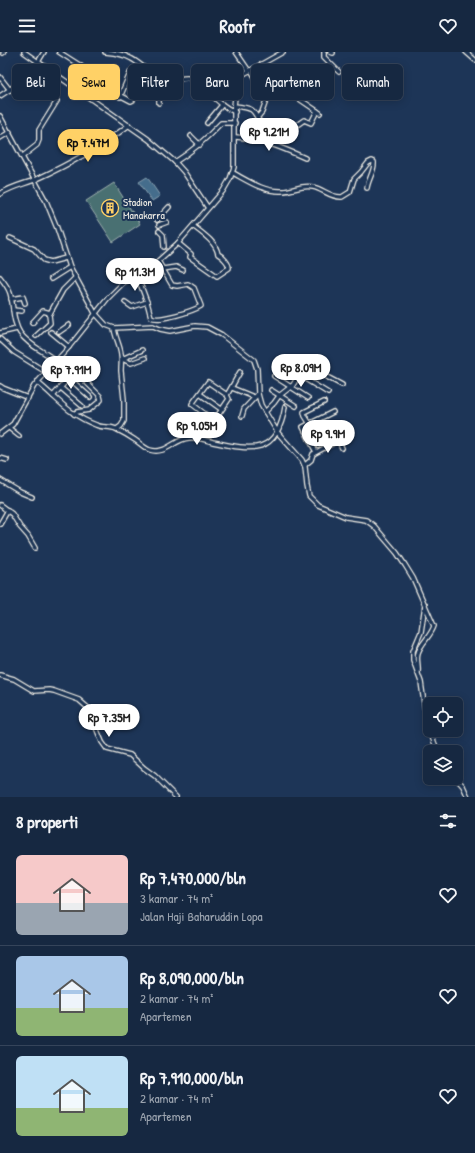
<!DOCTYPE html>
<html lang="id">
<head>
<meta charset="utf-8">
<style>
	:root { --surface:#162841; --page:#23344c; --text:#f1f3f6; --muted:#9ea6b1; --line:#35445a; --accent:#ffd166 }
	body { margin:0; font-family:"Patrick Hand",sans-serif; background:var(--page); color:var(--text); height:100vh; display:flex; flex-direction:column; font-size:15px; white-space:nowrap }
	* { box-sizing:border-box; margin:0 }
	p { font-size:13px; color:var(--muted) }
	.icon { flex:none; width:22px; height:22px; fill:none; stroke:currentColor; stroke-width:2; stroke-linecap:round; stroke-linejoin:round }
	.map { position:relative; height:745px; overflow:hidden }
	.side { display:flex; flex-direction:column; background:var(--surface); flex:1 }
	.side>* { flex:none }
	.banner { position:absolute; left:12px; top:12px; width:451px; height:36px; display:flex; gap:8px }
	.tools { position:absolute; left:423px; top:645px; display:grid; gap:8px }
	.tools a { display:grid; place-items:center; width:40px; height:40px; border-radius:6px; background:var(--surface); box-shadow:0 2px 10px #0003,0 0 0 1px var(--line); font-size:20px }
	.price { position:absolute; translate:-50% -34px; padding:0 9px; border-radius:14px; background:#fff; color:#222; font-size:13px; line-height:26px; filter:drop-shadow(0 1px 2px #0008) }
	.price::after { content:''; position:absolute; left:50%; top:24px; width:12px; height:9px; margin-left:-6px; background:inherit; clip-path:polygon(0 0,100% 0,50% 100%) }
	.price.selected { background:var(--accent); color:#111 }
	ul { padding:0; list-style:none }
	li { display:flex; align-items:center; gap:12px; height:100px; padding:0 16px }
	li+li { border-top:1px solid var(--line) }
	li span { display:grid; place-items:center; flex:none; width:112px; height:80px; border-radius:6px; color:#555 }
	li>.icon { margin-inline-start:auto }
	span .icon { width:48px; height:48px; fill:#fffc; stroke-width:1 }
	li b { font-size:17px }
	h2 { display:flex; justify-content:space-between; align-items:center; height:48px; padding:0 16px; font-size:17px }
	.chip { padding:0 14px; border-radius:6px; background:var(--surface); box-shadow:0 2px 10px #0003,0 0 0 1px var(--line); font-size:14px; line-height:36px }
	.chip.selected { background:var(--accent); color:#111 }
	header { display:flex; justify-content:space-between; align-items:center; height:52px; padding:0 16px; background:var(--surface); font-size:18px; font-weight:800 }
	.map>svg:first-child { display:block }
	.green { fill:#496f72; stroke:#9eb0ad }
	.water { fill:#446d8c; stroke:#8aa2b1 }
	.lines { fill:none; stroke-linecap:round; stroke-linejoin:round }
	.minor-casing { stroke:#f4f1e8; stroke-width:6 }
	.minor { stroke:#1d3557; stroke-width:3.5 }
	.labels { text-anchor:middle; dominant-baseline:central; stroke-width:4; stroke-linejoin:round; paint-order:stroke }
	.poi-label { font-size:11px; fill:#f4f1e8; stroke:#1d3557; text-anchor:start }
</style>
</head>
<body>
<header><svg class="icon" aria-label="menu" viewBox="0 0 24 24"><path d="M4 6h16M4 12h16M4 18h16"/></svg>Roofr<svg class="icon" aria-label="heart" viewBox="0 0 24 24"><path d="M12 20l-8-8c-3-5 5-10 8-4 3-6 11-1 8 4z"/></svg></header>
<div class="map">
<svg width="475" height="745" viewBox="0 0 475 745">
	<rect width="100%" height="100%" fill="#1d3557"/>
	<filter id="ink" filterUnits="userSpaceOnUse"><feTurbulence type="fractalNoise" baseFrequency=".025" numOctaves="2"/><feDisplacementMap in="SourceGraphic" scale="8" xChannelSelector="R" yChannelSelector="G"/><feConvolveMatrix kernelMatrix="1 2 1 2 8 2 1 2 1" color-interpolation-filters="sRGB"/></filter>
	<g filter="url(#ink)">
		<polygon class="green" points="114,131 140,172 113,190 86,149"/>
		<polygon class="water" points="147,125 160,144 152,149 139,130"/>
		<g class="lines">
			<g class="minor-casing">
				<g id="minor">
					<polyline points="24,0 148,87 175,110 184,120 208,156"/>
					<polyline points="59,0 81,14"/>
					<path d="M105,0C115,1 124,2 132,7C143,13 153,26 166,28C177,30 186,22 196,29C210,39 218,53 235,60"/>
					<polyline points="236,0 249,19"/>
					<polyline points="324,0 324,5 339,20"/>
					<polyline points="330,0 333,1"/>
					<polyline points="466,0 475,8"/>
					<polyline points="3,1 4,0"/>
					<polyline points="251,18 259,32 266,39 273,41 278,41 295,44 320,61"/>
					<polyline points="0,25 10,38"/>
					<polyline points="108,32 111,31 111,29 106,27 104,30 108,32 108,37 131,49 133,48 148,19"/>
					<path d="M0,44C22,30 31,23 44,0"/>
					<polyline points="120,45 131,19 134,18 146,23"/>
					<polyline points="159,51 159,41 163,27"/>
					<path d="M234,54C253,56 253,56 261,73H263L279,71L297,73L304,68L311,71L317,59"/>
					<path d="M0,64L46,149L57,176L70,215L95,261L106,273L114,276L153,274L160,277L170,279L195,274L207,275L222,283L254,308L257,317L258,342L261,353L278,381L302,408L305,415L307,434L309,444L318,453L346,465L366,468L374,474L397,501L405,513L413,526L434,574C431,584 421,591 418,601C416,607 419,614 418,620"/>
					<polyline points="258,65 262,60 269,40"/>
					<polyline points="207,71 222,53"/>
					<polyline points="191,84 200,93"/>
					<path d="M235,85C259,86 283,96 305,106"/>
					<polyline points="0,86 10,80"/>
					<polyline points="23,104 37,93 39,88 39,78 57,49"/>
					<path d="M175,110C193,99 207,86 221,71H235"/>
					<path d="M233,121C248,129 264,140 282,139C293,139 302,132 313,135C323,137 331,146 342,145L350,140L354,127L361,120L368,111L372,109L374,110C375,118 368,128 367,136"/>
					<path d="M0,142C12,134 25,132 37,127C72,111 99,96 129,73"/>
					<polyline points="157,168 169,155"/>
					<polyline points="159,173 167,170"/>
					<polyline points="159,179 163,183 164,195"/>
					<polyline points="10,186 34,197 44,208 51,210 66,206"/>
					<path d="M178,191L191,202L190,205L217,224L229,216C229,211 222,204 218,202C216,190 202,181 193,174"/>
					<polyline points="163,217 176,215 183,218"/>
					<path d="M0,225C4,230 8,235 10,241C14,254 12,269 20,281C29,294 44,299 56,309"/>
					<polyline points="51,227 70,215"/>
					<polyline points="11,247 23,245 25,251"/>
					<polyline points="125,250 132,255 147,250 141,234 135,224"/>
					<path d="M147,250L151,265C159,270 193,259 201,254L194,236L188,232L177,234L172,233L158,209"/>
					<polyline points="13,258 22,259"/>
					<polyline points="32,271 43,259 50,261"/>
					<path d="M114,276C115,285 120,293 121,302C122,308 121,313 121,319L124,347V369L121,374L117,377"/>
					<polyline points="51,280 69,295"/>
					<polyline points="59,280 69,273"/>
					<polyline points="0,281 17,277"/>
					<polyline points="36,284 50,271 49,263 63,238 75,226"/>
					<polyline points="0,287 14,300 46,320"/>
					<polyline points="122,307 131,311 145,306"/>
					<polyline points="122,307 142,298"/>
					<polyline points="295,308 342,333"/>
					<polyline points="289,317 328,341"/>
					<polyline points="274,324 308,346"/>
					<path d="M37,330C58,347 69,363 96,373C102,376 110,374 116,377C122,380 129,384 135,388C140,391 144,396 150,398C166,403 174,387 189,386C197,385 205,388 213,390C253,399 277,403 285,355"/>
					<polyline points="0,334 3,336 28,346"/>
					<polyline points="61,336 82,354"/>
					<polyline points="232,336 254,345"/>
					<polyline points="271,338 296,354"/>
					<polyline points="200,342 221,357"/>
					<polyline points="227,343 208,330 192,352 214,369 229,347 227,343 240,320"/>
					<polyline points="53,344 67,328 70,327 90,345"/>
					<polyline points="265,360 274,351 279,344 293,333 305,313"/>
					<polyline points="74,362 77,360 89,358 101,348 100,344 85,329 91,321"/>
					<polyline points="242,364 244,357 258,342"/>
					<polyline points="9,376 19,384"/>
					<polyline points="0,382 13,372 34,334 69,295 108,246 123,231 158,209 178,191 223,139 230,127 234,115 234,54 236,37 239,28 242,23 251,18 283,0"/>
					<polyline points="317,383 305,364 304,360 324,350"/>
					<polyline points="309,387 340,372"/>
					<polyline points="338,388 342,396"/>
					<polyline points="316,400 303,375 333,360"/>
					<polyline points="0,406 7,408"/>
					<polyline points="305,413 311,408 313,402 348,383"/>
					<polyline points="0,428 20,440 32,445"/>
					<polyline points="0,453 12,462 20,475 28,484 35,496"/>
					<polyline points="0,472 8,458"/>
					<polyline points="425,553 421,580 413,599 413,608 421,630 427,672 438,700"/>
					<polyline points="0,623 14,627 34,639 49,638 54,639 79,648 88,656 102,690 107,697 130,703 144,716 155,724 176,745"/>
					<polyline points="456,726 463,734 468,745"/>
				</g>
			</g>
			<use href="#minor" class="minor"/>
		</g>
	</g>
	<defs>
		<g id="building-ring" transform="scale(0.9)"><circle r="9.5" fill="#1d3557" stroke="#ffd166" stroke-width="1.5"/><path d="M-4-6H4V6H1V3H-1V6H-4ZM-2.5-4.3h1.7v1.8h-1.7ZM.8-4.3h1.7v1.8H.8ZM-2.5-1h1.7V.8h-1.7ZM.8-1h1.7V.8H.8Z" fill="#ffd166"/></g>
	</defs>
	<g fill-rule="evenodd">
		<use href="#building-ring" x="110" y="156"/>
	</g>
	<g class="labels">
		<g class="poi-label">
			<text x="123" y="150">Stadion<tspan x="123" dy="13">Manakarra</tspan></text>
		</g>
	</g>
</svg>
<div class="tools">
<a><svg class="icon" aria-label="locate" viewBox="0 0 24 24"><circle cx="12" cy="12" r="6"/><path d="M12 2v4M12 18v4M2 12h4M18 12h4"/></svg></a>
<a><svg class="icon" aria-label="layers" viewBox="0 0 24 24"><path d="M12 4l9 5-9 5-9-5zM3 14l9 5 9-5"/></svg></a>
</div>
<b class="price" style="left:269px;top:100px">Rp 9.21M</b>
<b class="price selected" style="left:88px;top:111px">Rp 7.47M</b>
<b class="price" style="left:135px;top:240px">Rp 11.3M</b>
<b class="price" style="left:301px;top:336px">Rp 8.09M</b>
<b class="price" style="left:71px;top:338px">Rp 7.91M</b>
<b class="price" style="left:197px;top:394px">Rp 9.05M</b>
<b class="price" style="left:328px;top:402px">Rp 9.9M</b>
<b class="price" style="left:109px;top:686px">Rp 7.35M</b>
<div class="banner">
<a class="chip">Beli</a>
<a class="chip selected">Sewa</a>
<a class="chip">Filter</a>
<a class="chip">Baru</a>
<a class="chip">Apartemen</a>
<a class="chip">Rumah</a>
</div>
</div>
<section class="side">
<h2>8 properti<svg class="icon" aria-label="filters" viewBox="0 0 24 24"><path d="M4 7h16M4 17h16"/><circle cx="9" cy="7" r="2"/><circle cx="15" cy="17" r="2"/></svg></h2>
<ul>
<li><span style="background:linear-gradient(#f6c9c9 60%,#9aa5b1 0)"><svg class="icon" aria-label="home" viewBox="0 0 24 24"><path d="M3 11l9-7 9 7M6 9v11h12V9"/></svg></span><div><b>Rp 7,470,000/bln</b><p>3 kamar · 74 m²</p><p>Jalan Haji Baharuddin Lopa</p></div><svg class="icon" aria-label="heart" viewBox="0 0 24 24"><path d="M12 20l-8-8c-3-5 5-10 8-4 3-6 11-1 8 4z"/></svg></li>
<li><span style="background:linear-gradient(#a9c7e8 65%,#8fb573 0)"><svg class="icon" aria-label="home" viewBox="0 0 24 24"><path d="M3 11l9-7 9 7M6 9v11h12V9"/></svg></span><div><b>Rp 8,090,000/bln</b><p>2 kamar · 74 m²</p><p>Apartemen</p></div><svg class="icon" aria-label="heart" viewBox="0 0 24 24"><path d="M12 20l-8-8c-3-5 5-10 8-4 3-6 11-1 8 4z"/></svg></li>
<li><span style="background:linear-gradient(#bfe0f5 65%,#8fb573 0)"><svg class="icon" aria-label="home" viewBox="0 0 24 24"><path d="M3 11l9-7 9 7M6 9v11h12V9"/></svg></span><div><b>Rp 7,910,000/bln</b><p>2 kamar · 74 m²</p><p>Apartemen</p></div><svg class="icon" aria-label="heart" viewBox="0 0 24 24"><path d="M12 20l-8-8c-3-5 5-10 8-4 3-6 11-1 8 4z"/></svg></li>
</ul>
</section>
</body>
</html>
